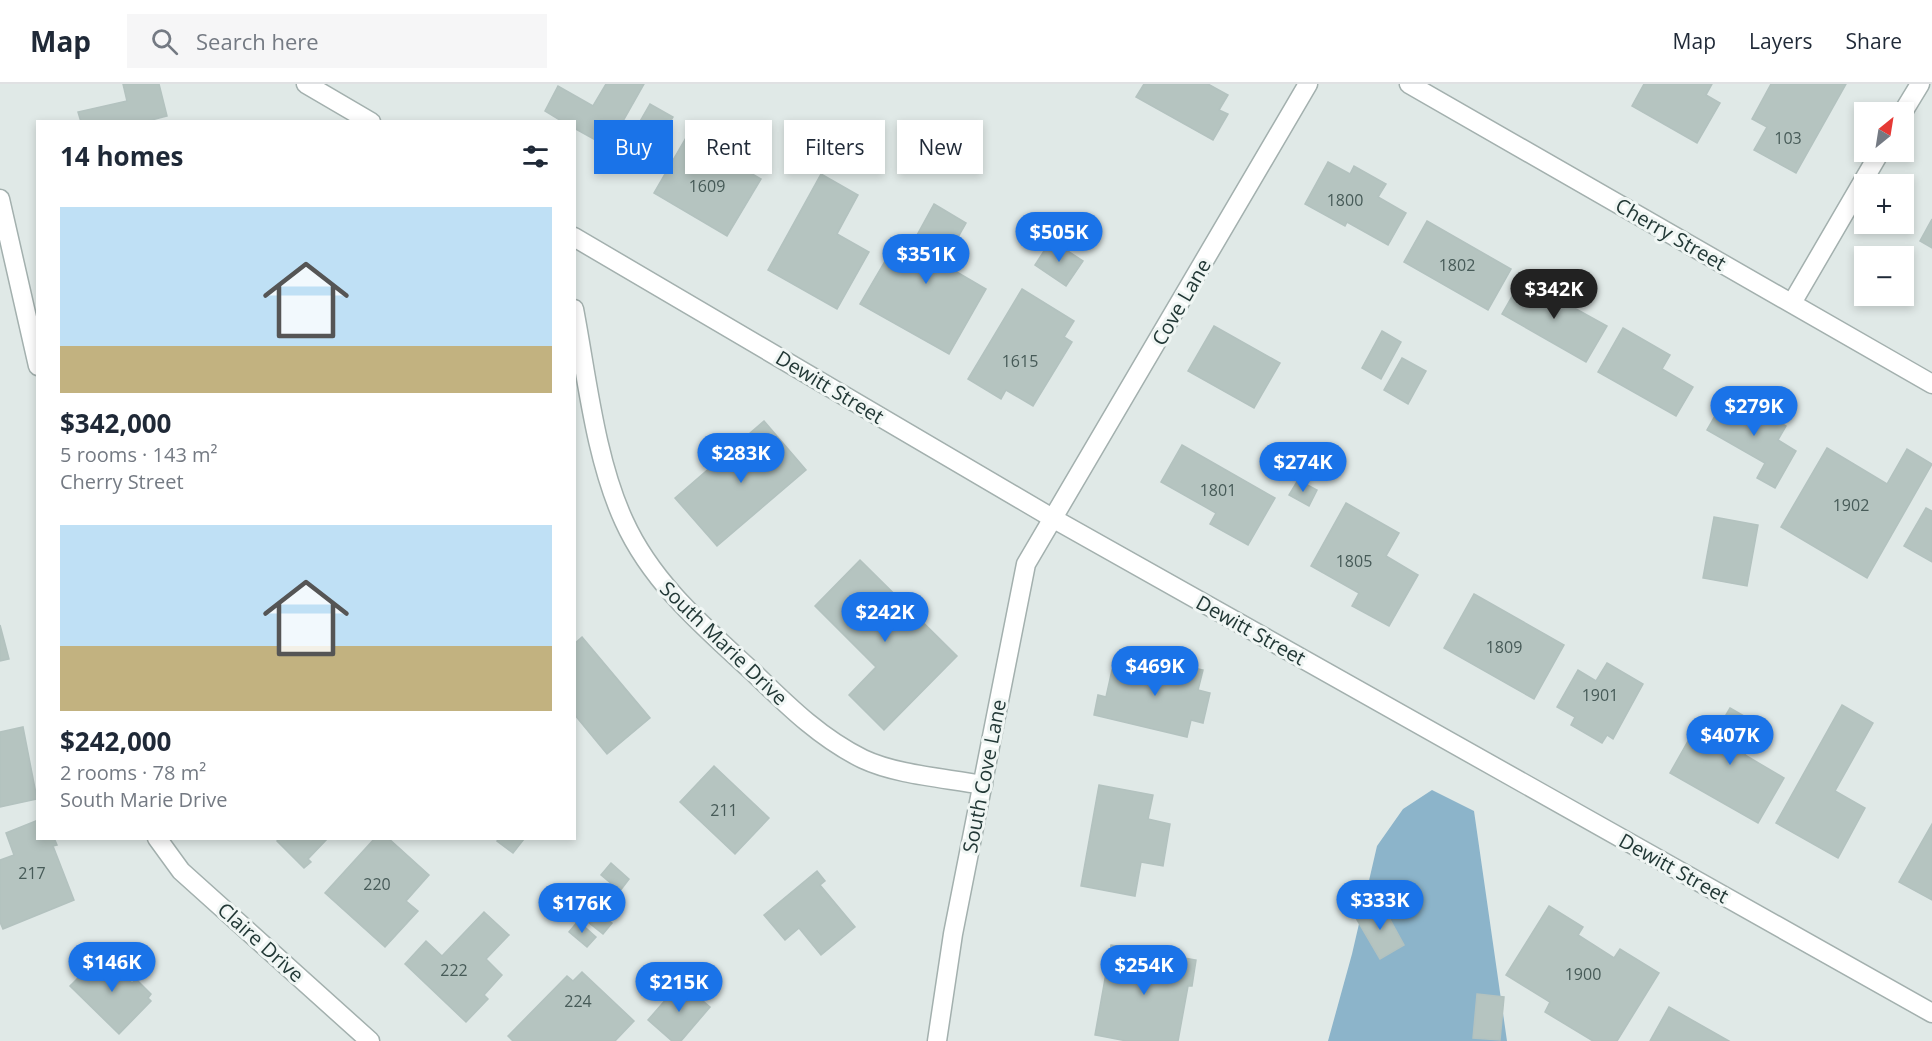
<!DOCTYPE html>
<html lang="en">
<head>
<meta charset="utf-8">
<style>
	:root { --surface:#fff; --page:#f6f6f7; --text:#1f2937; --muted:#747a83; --line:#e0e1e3; --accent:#1a73e8 }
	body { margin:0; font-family:"Open Sans",sans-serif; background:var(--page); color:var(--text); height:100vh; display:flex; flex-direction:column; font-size:22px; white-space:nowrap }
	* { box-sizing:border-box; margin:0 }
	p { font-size:20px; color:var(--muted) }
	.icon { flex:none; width:33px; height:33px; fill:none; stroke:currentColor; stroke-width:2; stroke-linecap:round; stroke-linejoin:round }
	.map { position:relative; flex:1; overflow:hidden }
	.drawer { position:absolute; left:36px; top:36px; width:540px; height:720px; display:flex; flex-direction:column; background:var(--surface); border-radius:0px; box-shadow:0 3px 9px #0003 }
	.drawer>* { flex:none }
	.guide { position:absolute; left:594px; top:36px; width:570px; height:54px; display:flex; gap:12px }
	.needle { width:39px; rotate:30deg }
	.buttons { position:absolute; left:1854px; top:18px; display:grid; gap:12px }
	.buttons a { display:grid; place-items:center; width:60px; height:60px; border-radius:0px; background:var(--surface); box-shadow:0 3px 9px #0003; font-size:30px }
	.price { position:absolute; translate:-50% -51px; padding:0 14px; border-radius:21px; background:var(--accent); color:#fff; font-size:20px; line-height:39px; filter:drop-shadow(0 2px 3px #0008) }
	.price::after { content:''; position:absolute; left:50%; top:36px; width:18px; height:14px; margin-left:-9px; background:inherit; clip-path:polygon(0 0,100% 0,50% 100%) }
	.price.on { background:#222; color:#fff }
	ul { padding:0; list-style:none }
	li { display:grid; align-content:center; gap:12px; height:318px; padding:0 24px }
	li span { display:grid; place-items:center; height:186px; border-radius:0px; color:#555 }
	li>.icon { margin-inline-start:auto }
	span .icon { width:108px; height:108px; fill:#fffc; stroke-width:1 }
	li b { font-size:26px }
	h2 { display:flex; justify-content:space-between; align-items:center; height:72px; padding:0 24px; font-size:26px }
	.pill { padding:0 21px; border-radius:0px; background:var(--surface); box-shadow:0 3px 9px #0003; font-size:21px; line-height:54px }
	.pill.on { background:var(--accent); color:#fff }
	header { display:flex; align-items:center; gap:36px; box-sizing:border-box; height:84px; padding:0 30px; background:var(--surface); border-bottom:2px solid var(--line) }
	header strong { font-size:28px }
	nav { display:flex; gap:33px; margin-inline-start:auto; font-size:21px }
	.search { width:420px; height:54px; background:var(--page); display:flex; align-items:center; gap:15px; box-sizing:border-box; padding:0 21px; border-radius:0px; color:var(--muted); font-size:22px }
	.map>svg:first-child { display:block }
	.water { fill:#8cb4ca }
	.building { fill:#b5c4c0; stroke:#b3c2bf; stroke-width:1.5 }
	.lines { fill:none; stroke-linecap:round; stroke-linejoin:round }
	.minor-casing { stroke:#a3b0ae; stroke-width:21 }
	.tertiary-casing { stroke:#a3b0ae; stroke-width:21 }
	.minor { stroke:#fff; stroke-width:18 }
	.tertiary { stroke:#fff; stroke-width:18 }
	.labels { text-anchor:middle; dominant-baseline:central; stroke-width:6; stroke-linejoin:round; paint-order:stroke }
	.number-label { font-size:16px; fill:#475b58 }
	.street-label { font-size:20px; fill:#223836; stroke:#f0f6f4 }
</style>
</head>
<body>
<header>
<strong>Map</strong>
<div class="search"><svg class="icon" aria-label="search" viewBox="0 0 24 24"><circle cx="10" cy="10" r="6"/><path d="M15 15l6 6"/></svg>Search here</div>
<nav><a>Map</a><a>Layers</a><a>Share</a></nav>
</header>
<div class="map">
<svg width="1932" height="957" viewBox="0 0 1932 957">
	<rect width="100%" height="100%" fill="#e0e9e7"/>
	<polygon class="water" points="1432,706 1474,727 1507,957 1328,957 1352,870 1377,762 1403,725"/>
	<g class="building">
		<polygon points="123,0 159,0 167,32 144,38 81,38 78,28 127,17"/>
		<polygon points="606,0 644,0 622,39 635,46 650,20 673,33 644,83 574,44 574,38 563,38 545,27 558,2 593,22"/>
		<polygon points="1144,0 1208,0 1228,11 1219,26 1228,30 1213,56 1136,13"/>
		<polygon points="1644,0 1712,0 1706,11 1720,19 1697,59 1632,22"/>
		<polygon points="1771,0 1846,0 1796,89 1754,66 1767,43 1752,35"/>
		<polygon points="687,52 761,95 727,152 654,109"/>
		<polygon points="1328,78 1350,90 1354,82 1386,100 1378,113 1406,129 1388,161 1347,138 1345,142 1305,120"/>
		<polygon points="821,90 858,111 837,150 869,168 837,225 768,186"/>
		<polygon points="934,120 966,139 943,180 986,205 949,270 860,220 898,155 911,162"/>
		<polygon points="1932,135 1932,164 1920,157"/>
		<polygon points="1427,137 1511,185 1488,226 1404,178"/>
		<polygon points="1051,156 1083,177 1066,202 1035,181"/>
		<polygon points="1522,195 1607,242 1586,278 1502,230"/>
		<polygon points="1022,205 1074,237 1064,253 1072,258 1033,322 1006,306 1001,315 968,295"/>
		<polygon points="1214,242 1280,279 1254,324 1188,287"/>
		<polygon points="1623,244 1670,271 1662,285 1693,303 1676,332 1598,288"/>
		<polygon points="1382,247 1401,258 1381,295 1362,284"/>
		<polygon points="1402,274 1426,287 1408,320 1384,306"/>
		<polygon points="1728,309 1786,342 1778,356 1796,367 1775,404 1757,394 1765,379 1707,346"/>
		<polygon points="764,337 806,386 717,462 675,414"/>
		<polygon points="1182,361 1275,414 1248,461 1210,440 1216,429 1161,398"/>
		<polygon points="1827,364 1887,400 1907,365 1932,380 1867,494 1781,443"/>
		<polygon points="1298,396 1317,406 1309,422 1289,411"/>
		<polygon points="1346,419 1399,449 1386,472 1418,491 1389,542 1352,522 1359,509 1311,482"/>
		<polygon points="1926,424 1932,427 1932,478 1904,462"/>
		<polygon points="1714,433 1758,441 1747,502 1703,494"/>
		<polygon points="860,476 957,572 884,646 849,611 876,583 815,522"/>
		<polygon points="1474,510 1564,561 1534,615 1444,564"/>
		<polygon points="0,541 9,575 0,577"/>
		<polygon points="582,553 650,634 607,670 574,630 574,560"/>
		<polygon points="1135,571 1203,586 1198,606 1210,609 1203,639 1191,636 1187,653 1094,631 1098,611 1106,613 1112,586 1130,590"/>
		<polygon points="1607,579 1643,600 1613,655 1607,651 1602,659 1571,641 1575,633 1557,623 1578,586 1596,597"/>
		<polygon points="1842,621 1873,639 1835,707 1865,724 1838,774 1776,739"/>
		<polygon points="1730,624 1770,647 1761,664 1751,660 1745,671 1784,694 1758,739 1670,689 1696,643 1713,653"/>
		<polygon points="23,643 37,715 0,723 0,648"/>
		<polygon points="714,682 769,734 735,770 680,718"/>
		<polygon points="1099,701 1153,711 1148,735 1170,740 1163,782 1141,778 1135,812 1081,802"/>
		<polygon points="38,736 38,754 54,754 57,761 53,762 74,816 3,845 0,838 0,776 14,771 6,749"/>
		<polygon points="1932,740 1932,816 1899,798"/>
		<polygon points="280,754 328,754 308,775 311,778 304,784 277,757"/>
		<polygon points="375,754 388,754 429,791 406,817 418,827 385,863 325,809"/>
		<polygon points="499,754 524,754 524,755 513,769 497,757"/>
		<polygon points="611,779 629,795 620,807 601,791"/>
		<polygon points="817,787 825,797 820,801 855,843 821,871 799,844 785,856 764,831"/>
		<polygon points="1381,819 1404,861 1380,875 1356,834"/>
		<polygon points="1549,822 1583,843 1578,851 1614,874 1620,865 1659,889 1617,957 1593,957 1545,928 1550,918 1506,891"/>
		<polygon points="593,824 612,839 603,850 584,835"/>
		<polygon points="484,828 509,851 486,875 502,891 484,911 488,915 466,938 405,880 426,857 442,872"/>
		<polygon points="578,837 596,853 587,863 569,848"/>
		<polygon points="1111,861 1196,876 1192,902 1188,902 1178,957 1127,957 1095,951"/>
		<polygon points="103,869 132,899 136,895 151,910 148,914 151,917 119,950 70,902"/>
		<polygon points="582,888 634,937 615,957 513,957 508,952 567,892 573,897"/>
		<polygon points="681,898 710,923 681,957 672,957 648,936"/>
		<polygon points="1477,910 1504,913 1500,956 1473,954"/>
		<polygon points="1669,923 1729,957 1650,957"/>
	</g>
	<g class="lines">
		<g class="minor-casing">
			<g id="minor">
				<polyline points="306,0 371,38"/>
				<polyline points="1903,28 1920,0"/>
				<polyline points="0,115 38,282"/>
				<polyline points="574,153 1054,435 1932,929"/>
				<polyline points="1792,219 1880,68"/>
				<path d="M574,225C587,293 595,374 624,437C652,499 704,543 753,588C787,621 820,654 863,675C897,691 946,694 983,701"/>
				<polyline points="157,754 181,787 370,957"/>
				<polyline points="937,957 953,850 1026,480 1308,0"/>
			</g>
		</g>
		<g class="tertiary-casing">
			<polyline id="tertiary" points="1409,0 1932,300"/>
		</g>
		<use href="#minor" class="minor"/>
		<use href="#tertiary" class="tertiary"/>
	</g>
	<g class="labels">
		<g class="number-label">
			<text x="1788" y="54">103</text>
			<text x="707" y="102">1609</text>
			<text x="1345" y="116">1800</text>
			<text x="1457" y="181">1802</text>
			<text x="1020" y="277">1615</text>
			<text x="1218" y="406">1801</text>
			<text x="1851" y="421">1902</text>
			<text x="1354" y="477">1805</text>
			<text x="1504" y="563">1809</text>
			<text x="1600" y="611">1901</text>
			<text x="724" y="726">211</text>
			<text x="32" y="789">217</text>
			<text x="377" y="800">220</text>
			<text x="454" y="886">222</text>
			<text x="1583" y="890">1900</text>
			<text x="578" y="917">224</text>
		</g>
		<g class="street-label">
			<text transform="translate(1671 150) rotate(30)">Cherry Street</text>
			<text transform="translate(1181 218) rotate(-60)">Cove Lane</text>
			<text transform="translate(830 303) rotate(31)">Dewitt Street</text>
			<text transform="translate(1251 546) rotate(29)">Dewitt Street</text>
			<text transform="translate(724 559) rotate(44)">South Marie Drive</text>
			<text transform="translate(984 692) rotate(-79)">South Cove Lane</text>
			<text transform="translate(1674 784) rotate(29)">Dewitt Street</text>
			<text transform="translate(261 858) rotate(42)">Claire Drive</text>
		</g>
	</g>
</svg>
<div class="buttons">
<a><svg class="needle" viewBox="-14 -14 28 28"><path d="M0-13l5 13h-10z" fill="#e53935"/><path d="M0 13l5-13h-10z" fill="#747a83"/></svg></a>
<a>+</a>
<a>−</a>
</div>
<b class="price" style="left:1059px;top:179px">$505K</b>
<b class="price" style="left:926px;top:201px">$351K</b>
<b class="price on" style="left:1554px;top:236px">$342K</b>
<b class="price" style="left:1754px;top:353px">$279K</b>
<b class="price" style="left:741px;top:400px">$283K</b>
<b class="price" style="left:1303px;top:409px">$274K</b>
<b class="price" style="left:885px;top:559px">$242K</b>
<b class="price" style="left:1155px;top:613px">$469K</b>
<b class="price" style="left:1730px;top:682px">$407K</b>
<b class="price" style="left:1380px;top:847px">$333K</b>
<b class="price" style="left:582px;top:850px">$176K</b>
<b class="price" style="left:112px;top:909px">$146K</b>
<b class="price" style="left:1144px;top:912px">$254K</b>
<b class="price" style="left:679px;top:929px">$215K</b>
<div class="guide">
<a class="pill on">Buy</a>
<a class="pill">Rent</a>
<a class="pill">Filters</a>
<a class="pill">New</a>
</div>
<section class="drawer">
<h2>14 homes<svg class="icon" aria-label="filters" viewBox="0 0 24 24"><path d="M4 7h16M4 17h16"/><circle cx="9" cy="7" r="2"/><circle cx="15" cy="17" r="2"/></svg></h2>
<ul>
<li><span style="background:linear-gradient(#bfe0f5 75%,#c2b280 0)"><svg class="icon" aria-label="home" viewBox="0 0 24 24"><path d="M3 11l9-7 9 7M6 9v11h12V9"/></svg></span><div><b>$342,000</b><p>5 rooms · 143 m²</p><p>Cherry Street</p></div></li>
<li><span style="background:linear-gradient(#bfe0f5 65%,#c2b280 0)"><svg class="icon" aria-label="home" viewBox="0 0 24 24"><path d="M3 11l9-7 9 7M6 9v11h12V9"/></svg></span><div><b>$242,000</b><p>2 rooms · 78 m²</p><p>South Marie Drive</p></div></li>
</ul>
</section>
</div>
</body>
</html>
